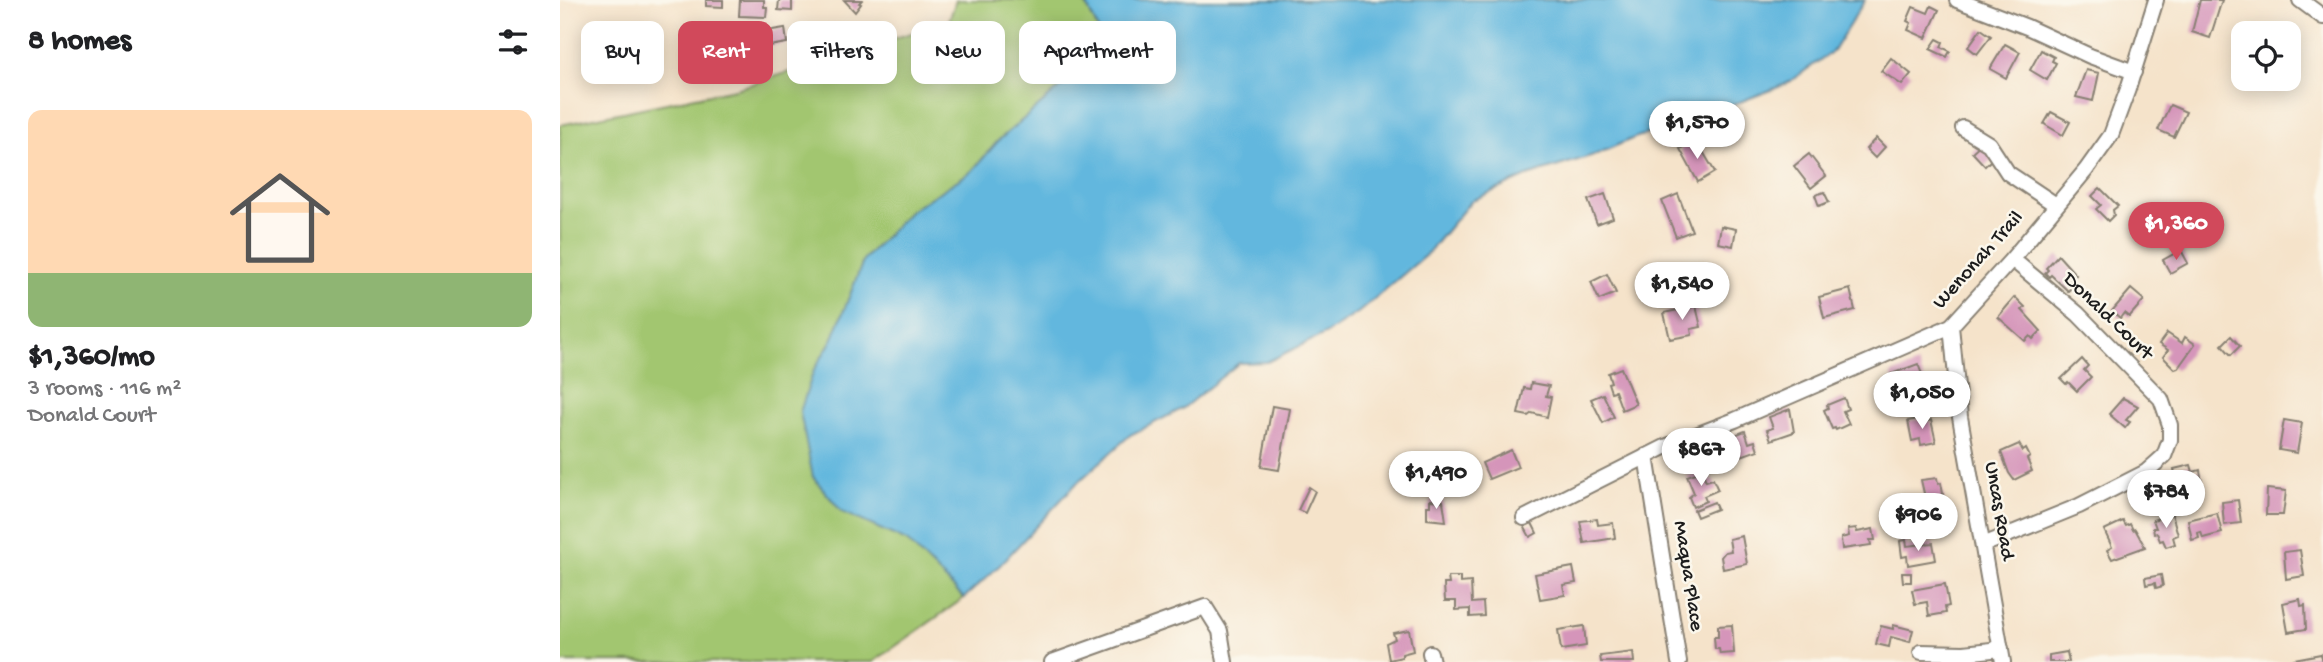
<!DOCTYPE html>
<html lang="en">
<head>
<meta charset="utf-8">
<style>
	:root { --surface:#fff; --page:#f6f6f6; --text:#202124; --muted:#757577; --accent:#d1495b }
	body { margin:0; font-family:"Gochi Hand",sans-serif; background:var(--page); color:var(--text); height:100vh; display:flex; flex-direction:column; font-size:26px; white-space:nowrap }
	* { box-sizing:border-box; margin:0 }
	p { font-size:23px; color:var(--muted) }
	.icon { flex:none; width:38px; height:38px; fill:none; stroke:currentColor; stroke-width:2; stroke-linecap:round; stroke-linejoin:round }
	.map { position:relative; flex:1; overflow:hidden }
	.drawer { display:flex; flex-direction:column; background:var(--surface); width:560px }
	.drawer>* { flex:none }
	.banner { position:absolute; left:21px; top:21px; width:665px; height:63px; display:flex; gap:14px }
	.controls { position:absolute; left:1671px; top:21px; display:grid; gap:14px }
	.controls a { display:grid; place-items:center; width:70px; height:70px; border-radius:14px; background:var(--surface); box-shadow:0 4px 18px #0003; font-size:35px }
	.price { position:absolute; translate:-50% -60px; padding:0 16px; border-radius:24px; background:#fff; color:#222; font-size:23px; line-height:46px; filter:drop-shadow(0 2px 4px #0008) }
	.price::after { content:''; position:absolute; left:50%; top:42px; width:21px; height:16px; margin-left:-10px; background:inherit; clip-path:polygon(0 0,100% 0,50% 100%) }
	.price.on { background:var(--accent); color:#fff }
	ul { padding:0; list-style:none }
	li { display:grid; align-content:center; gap:14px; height:371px; padding:0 28px }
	li span { display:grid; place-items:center; height:217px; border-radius:14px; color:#555 }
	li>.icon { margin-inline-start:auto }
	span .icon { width:126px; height:126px; fill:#fffc; stroke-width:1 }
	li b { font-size:30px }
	h2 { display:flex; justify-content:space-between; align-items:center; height:84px; padding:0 28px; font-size:30px }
	.chip { padding:0 24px; border-radius:14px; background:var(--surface); box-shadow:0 4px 18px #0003; font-size:24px; line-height:63px }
	.chip.on { background:var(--accent); color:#fff }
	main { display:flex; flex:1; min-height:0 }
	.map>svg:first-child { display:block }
	.green { fill:#a2c670; stroke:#5f7146; stroke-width:2 }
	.water { fill:#62b7de; stroke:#3f6a7d; stroke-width:2 }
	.building { fill:#d595ba }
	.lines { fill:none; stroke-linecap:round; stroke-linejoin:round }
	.minor-casing { stroke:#888073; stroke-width:18 }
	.minor { stroke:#fff; stroke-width:14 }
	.labels { text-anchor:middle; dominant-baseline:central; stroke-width:5; stroke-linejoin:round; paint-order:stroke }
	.street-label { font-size:21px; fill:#1c1c1c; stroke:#fbf7ec }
</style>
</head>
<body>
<main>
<section class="drawer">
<h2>8 homes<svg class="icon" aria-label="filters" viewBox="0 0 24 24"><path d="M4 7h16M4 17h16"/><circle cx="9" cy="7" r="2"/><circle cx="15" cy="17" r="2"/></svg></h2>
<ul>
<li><span style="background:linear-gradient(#ffd9b3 75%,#8fb573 0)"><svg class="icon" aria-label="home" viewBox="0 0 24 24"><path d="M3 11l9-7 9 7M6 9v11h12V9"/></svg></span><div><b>$1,360/mo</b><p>3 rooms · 116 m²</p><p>Donald Court</p></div></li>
</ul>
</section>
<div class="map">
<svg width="1763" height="662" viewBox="0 0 1763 662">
	<rect width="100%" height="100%" fill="#fbf7ec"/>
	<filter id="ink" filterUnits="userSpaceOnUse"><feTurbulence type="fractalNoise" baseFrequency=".0143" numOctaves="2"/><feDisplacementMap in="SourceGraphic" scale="14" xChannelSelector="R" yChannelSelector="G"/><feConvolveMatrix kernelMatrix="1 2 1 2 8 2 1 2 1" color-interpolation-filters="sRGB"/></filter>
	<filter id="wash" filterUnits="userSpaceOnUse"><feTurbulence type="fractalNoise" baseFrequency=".00686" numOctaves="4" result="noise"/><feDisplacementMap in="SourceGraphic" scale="28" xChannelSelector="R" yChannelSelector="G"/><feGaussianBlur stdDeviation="1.57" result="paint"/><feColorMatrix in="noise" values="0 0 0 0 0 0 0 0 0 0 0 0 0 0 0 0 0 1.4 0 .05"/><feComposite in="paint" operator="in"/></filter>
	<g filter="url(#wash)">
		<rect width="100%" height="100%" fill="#f5e3ca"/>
		<polygon class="green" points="396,0 518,0 527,6 547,48 439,140 412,171 351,210 304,259 273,338 254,370 253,477 282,512 347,541 404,598 313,662 0,662 0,125 179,88 389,21"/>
		<polygon class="water" points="535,0 1305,0 1273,51 1226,84 1149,114 1074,138 1037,154 967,176 911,201 867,254 799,312 765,334 707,362 679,363 622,409 570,435 514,486 440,565 404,598 347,541 282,512 253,477 240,412 254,370 273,338 304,259 351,210 412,171 439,140 547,48 527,6"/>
		<g id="blocks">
			<g class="building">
				<polygon points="146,0 163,0 163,7 146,6"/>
				<polygon points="180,0 204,0 204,7 207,7 206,17 179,16"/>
				<polygon points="219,0 232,0 232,11 218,10"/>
				<polygon points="284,0 302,0 299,3 301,4 295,12"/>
				<polygon points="1640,0 1662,0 1650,38 1632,32"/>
				<polygon points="1371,6 1379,10 1366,38 1348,30 1351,23 1347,21 1353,7 1368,13"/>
				<polygon points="225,28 227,43 203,47 200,32"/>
				<polygon points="1421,29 1431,36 1417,54 1408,47"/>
				<polygon points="127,31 152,33 151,39 146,39 146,43 143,43 143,55 125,53"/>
				<polygon points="1377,39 1383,42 1381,47 1390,51 1387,57 1370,49"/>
				<polygon points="1445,44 1460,52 1446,78 1430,69"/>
				<polygon points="1481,50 1494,57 1492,61 1496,63 1487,80 1470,70"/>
				<polygon points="1331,58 1351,74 1342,85 1321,71"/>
				<polygon points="1526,70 1539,73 1533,101 1516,97"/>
				<polygon points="1610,105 1626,112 1614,137 1598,130"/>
				<polygon points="1491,112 1510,122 1503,135 1484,124"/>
				<polygon points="1148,114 1151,125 1142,127 1139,116"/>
				<polygon points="1316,138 1325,147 1315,158 1306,149"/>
				<polygon points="1136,140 1155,172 1138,182 1120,149"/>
				<polygon points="1422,143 1434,157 1425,166 1412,152"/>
				<polygon points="1249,154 1266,176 1251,188 1234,166"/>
				<polygon points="1540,188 1558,206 1553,210 1554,215 1548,221 1536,209 1541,205 1532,196"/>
				<polygon points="1264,192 1269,202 1259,206 1255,195"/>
				<polygon points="1045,194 1053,218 1037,224 1028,200"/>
				<polygon points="1118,194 1132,231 1116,237 1102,201"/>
				<polygon points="1592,208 1604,216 1598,226 1602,228 1599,234 1582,223"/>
				<polygon points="1161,226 1176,229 1173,246 1158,243"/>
				<polygon points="1621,250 1628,263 1610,273 1603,260"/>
				<polygon points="1498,255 1516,275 1510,281 1514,285 1508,291 1491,275 1489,277 1485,273 1488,270 1486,268"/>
				<polygon points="1047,274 1056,293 1039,300 1031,282"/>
				<polygon points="1290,289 1295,310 1264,318 1259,297"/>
				<polygon points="1571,289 1584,300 1569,317 1564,313 1560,318 1552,311"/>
				<polygon points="1455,297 1465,307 1462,310 1481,331 1473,339 1470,336 1465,341 1438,317"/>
				<polygon points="1136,306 1141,327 1131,329 1132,335 1110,339 1104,313"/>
				<polygon points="1607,333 1622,343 1625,337 1635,344 1618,368 1615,369 1603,357 1608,350 1599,344"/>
				<polygon points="1671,336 1680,346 1671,355 1662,345"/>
				<polygon points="1522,359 1528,366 1524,370 1531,377 1517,391 1508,382 1506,384 1501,379"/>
				<polygon points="1358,364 1365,382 1347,389 1349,393 1340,397 1331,374"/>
				<polygon points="1061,368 1076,404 1062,410 1055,391 1051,392 1048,383 1051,382 1048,373"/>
				<polygon points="971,383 989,386 986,396 991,397 987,417 972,413 968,416 958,414 964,388 970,389"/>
				<polygon points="1043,394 1054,417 1043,423 1031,399"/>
				<polygon points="1284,398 1288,409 1283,411 1289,424 1276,430 1275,428 1272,429 1264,410 1268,408 1267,405"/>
				<polygon points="1563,398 1578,406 1566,420 1570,422 1565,428 1549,414"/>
				<polygon points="712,406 730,409 719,470 701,467"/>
				<polygon points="1230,409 1234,432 1211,440 1207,430 1213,428 1209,417"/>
				<polygon points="1364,418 1365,422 1371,420 1376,442 1361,445 1360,439 1352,441 1348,421"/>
				<polygon points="1724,420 1742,423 1737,453 1719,450"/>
				<polygon points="1185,431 1189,443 1195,441 1198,450 1170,460 1163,443 1170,440 1169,437"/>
				<polygon points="1459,444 1463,451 1466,449 1470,457 1467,459 1472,471 1454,480 1449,473 1441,452"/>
				<polygon points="951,450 958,467 929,479 922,463"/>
				<polygon points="1631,465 1633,472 1640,470 1642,483 1618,489 1614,469"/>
				<polygon points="1142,471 1146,481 1153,479 1158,490 1144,496 1146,501 1133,507 1129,497 1134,493 1127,476"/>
				<polygon points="1377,478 1378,484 1381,483 1384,499 1366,502 1361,480"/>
				<polygon points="749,487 755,491 745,513 738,510"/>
				<polygon points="1707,489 1726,491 1723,515 1706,515"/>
				<polygon points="870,500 883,501 886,521 867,519 867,506 870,506"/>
				<polygon points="1678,500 1681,523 1664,525 1662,502"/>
				<polygon points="1154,502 1157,509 1137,517 1134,510"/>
				<polygon points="1657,513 1662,533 1643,538 1641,532 1638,533 1639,538 1632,540 1628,520"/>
				<polygon points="1612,514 1618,535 1613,537 1615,544 1606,547 1603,540 1600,541 1597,533 1594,534 1593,528 1596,528 1593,520"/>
				<polygon points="1037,519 1038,525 1053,523 1055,538 1024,543 1020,521"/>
				<polygon points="1563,521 1566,526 1570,524 1573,530 1575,529 1585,547 1552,559 1547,550 1552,547 1544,530"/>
				<polygon points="972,523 977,533 970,537 964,526"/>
				<polygon points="1296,528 1297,532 1313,529 1315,540 1310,540 1311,545 1282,549 1281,538 1289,536 1288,529"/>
				<polygon points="1182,536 1187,564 1163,569 1161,557 1165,552 1171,551 1169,539"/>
				<polygon points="1346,540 1347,546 1373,543 1376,560 1348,565 1347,556 1342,557 1340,541"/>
				<polygon points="1740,550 1744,576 1726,579 1724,552"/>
				<polygon points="1013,567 1016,583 1003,585 1005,595 980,599 975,574"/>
				<polygon points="1342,573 1351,573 1351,582 1343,582"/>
				<polygon points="1601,575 1603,586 1596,588 1595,583 1586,585 1585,578"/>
				<polygon points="888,577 900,577 900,583 911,582 912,603 923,602 924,616 910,617 910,609 896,610 896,601 885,601 884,584 889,584"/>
				<polygon points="1385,584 1389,606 1385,607 1386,613 1369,616 1367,602 1355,604 1352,590"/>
				<polygon points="1740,599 1741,606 1745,605 1746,629 1728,632 1723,603"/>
				<polygon points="1172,625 1174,653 1160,654 1159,649 1155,649 1154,637 1158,637 1158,626"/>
				<polygon points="1333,625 1353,630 1350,642 1331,637 1329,647 1316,644 1321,626 1333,629"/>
				<polygon points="1024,626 1026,646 1001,650 998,630"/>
				<polygon points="849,630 853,651 842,654 842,657 829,660 826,643 835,639 833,633"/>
				<polygon points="1073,652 1074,662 1041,662 1040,656"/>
				<polygon points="1507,652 1509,662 1489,662 1489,655"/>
				<polygon points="1761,654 1763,662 1735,662 1734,659"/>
			</g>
		</g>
	</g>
	<g filter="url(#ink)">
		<use href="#blocks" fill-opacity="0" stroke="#888073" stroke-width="2"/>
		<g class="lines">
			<g class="minor-casing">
				<g id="minor">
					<polyline points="1397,0 1467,27 1530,56 1574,72"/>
					<polyline points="1740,0 1763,17"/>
					<polyline points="1403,128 1429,144 1448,173 1496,205"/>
					<polyline points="1391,326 1400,417 1443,662"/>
					<polyline points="1086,456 1119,662"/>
					<polyline points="964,518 1105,447 1175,420 1391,326 1452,259 1526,170 1551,135 1568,89 1596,0"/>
					<polyline points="1423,545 1519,506 1586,472 1604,456 1610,440 1610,425 1601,399 1518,314 1452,259"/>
					<polyline points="1361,652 1404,653 1441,649"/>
					<polyline points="870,653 872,662"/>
					<polyline points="492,662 645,607 660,631 665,662"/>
				</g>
			</g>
			<use href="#minor" class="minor"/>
		</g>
	</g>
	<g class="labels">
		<g class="street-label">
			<text transform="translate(1419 261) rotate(-48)">Wenonah Trail</text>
			<text transform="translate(1547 317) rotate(44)">Donald Court</text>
			<text transform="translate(1438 511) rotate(80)">Uncas Road</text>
			<text transform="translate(1127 576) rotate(81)">Maqua Place</text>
		</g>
	</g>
</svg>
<div class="controls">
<a><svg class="icon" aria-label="locate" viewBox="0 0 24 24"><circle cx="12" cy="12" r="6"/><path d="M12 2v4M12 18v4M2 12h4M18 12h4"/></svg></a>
</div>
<b class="price" style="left:1137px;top:161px">$1,570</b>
<b class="price on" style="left:1616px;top:262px">$1,360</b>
<b class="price" style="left:1122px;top:322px">$1,540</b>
<b class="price" style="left:1362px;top:431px">$1,050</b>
<b class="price" style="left:1141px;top:488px">$867</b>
<b class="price" style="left:876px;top:511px">$1,490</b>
<b class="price" style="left:1606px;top:530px">$784</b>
<b class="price" style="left:1358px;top:553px">$906</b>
<div class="banner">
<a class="chip">Buy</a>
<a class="chip on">Rent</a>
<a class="chip">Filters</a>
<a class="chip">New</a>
<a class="chip">Apartment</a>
</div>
</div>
</main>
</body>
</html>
